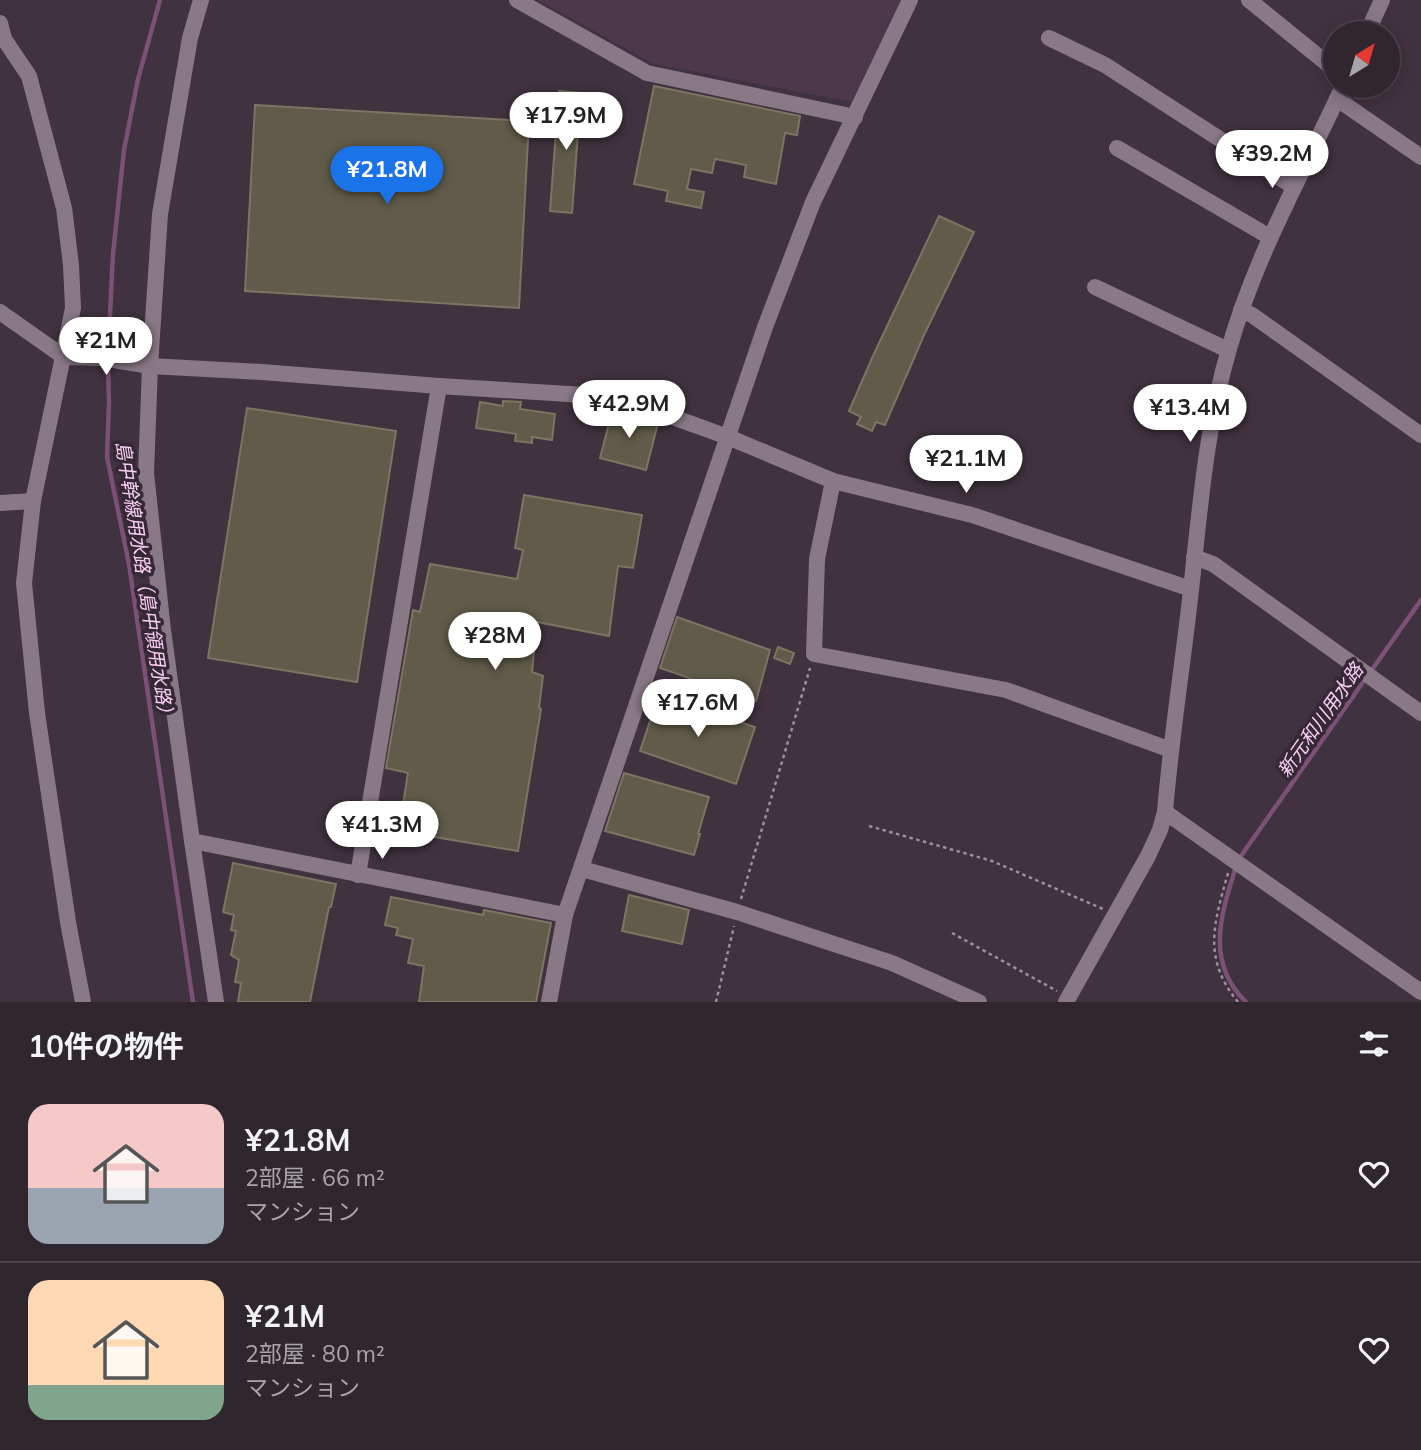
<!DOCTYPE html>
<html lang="ja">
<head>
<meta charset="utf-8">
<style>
	:root { --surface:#30262e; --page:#3c323a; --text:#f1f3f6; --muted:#a8a5aa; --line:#4b434a; --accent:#1a73e8 }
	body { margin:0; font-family:Mulish,"Noto Sans JP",sans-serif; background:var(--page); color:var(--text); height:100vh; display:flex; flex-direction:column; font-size:26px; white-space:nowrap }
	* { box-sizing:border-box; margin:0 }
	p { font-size:23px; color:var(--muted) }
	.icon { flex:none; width:38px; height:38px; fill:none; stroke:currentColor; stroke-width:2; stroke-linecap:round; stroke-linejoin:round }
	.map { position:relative; height:1002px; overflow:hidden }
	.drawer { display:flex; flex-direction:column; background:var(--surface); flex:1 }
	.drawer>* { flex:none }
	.needle { width:46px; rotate:37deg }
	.tools { position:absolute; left:1323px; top:21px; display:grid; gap:14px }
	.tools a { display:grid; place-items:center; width:77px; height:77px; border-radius:50%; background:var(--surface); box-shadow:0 4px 18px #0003,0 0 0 2px var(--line); font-size:35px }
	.price { position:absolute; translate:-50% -60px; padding:0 16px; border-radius:24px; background:#fff; color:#222; font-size:23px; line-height:46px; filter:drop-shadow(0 2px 4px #0008) }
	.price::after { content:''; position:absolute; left:50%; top:42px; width:21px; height:16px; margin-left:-10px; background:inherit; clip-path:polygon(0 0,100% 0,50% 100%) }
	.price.selected { background:var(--accent); color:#fff }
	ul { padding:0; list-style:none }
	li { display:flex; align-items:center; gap:21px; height:175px; padding:0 28px }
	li+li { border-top:2px solid var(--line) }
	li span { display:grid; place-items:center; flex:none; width:196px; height:140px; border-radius:21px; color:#555 }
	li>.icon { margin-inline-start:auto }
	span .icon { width:84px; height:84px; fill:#fffc; stroke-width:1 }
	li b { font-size:30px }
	h2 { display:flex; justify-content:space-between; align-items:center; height:84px; padding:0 28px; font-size:30px }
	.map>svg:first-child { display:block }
	.built { fill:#4c384a }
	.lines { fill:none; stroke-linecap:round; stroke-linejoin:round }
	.stream { stroke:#7c5077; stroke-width:4.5 }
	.building { fill:#615c49; stroke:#7b7562; stroke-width:2 }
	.path { stroke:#9c909a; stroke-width:2.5; stroke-dasharray:3.5 3.5; stroke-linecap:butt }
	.minor { stroke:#897886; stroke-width:16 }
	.labels { text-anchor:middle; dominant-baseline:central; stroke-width:7; stroke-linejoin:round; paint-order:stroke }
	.water-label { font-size:19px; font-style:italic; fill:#fbd0f5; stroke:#362834 }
</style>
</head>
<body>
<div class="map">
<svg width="1421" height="1002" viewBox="0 0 1421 1002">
	<rect width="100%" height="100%" fill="#40323e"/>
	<polygon class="built" points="538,0 901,0 852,102 654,64"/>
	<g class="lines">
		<g class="stream">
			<polyline points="108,355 113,254 124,150 138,79 160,0"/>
			<polyline points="108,363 109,402 107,457 129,564 193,1002"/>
			<polyline points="1371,671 1421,600"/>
			<polyline points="1241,856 1366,678"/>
			<path d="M1235,870C1220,917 1206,963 1246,1002"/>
		</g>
	</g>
	<g class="building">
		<polygon points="654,86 800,116 797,135 785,133 776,184 744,177 746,165 715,159 712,173 691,169 687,189 704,192 701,208 666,201 668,191 634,184"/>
		<polygon points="559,91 581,93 572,213 550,211"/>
		<polygon points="255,105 529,121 519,308 245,291"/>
		<polygon points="939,216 974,232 924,335 885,425 876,422 872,431 857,424 861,417 849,411 872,358"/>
		<polygon points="503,401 521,402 520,409 555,414 552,440 532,437 532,443 515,441 516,434 476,428 480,402 503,406"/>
		<polygon points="247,408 396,431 357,682 208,658"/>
		<polygon points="613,408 658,423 646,470 600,458"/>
		<polygon points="524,495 642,515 633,568 618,566 609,636 537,622 532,672 543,676 539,708 541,709 518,851 417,834 415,846 383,840 389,802 403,804 408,773 386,768 413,610 420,612 430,564 517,579 523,550 515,548"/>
		<polygon points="677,617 770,650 756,701 660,668"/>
		<polygon points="778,647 794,653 790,664 774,658"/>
		<polygon points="659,694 755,727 736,784 640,751"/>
		<polygon points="624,773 709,797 698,834 700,834 694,855 605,831"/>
		<polygon points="233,863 336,884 331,907 329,907 310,1002 238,1002 241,983 235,982 239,960 231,955 236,931 231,930 234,915 223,912"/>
		<polygon points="629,895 689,910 682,944 622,931"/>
		<polygon points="391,897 483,915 484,910 551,923 536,1002 419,1002 424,966 408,963 413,939 396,935 398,928 385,925"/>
	</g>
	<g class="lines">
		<g class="path">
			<polyline points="869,826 992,861 1103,909"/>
			<path d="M1228,873C1214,923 1202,958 1238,1002"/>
			<polyline points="741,899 810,668"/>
			<polyline points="952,933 1057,991"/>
			<polyline points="716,1002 734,926"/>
		</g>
		<g class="minor">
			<polyline points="201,0 190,38 160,214 150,366 146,473 163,630 192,841 216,1002"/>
			<polyline points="517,0 647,73 855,117"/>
			<polyline points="1249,0 1335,70"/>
			<polyline points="0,23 4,39 29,76 64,208 71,265 73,308 33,501 24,583 37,713 68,922 83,1002"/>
			<polyline points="1367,33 1382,0"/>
			<polyline points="1049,38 1105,65 1294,187"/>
			<polyline points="1337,99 1421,157"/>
			<polyline points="1117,148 1270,237"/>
			<polyline points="1095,287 1228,350"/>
			<polyline points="1241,310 1252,315 1421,435"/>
			<polyline points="0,312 64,357 102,358 150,366 262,372 439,386 617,397 728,437 833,481 972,515 1191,589"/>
			<polyline points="833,481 817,559 814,654 1006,690 1171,750"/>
			<polyline points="0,503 33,501"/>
			<polyline points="1194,557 1213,564 1421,713"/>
			<polyline points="1165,812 1421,992"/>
			<polyline points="192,841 565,915"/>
			<polyline points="582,869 737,912 892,963 979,1002"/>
			<polyline points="358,875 439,386"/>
			<polyline points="549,1002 565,915 765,327 813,202 910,0"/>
			<path d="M1066,1002L1148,856L1160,830L1165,812C1171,737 1183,664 1191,590C1200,509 1206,427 1229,349C1255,256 1303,173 1343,86"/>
		</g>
	</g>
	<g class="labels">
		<g class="water-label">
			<text transform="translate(145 582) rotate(81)">島中幹線用水路（島中領用水路）</text>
			<text transform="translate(1320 720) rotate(-55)">新元和川用水路</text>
		</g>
	</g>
</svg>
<div class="tools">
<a><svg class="needle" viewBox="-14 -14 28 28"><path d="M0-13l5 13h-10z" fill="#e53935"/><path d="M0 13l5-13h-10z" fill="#a8a5aa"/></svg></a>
</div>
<b class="price" style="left:566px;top:152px">¥17.9M</b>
<b class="price" style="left:1272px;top:190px">¥39.2M</b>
<b class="price selected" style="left:387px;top:206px">¥21.8M</b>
<b class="price" style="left:106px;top:377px">¥21M</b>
<b class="price" style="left:629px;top:440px">¥42.9M</b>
<b class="price" style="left:1190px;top:444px">¥13.4M</b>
<b class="price" style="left:966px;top:495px">¥21.1M</b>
<b class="price" style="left:495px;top:672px">¥28M</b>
<b class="price" style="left:698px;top:739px">¥17.6M</b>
<b class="price" style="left:382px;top:861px">¥41.3M</b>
</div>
<section class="drawer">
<h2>10件の物件<svg class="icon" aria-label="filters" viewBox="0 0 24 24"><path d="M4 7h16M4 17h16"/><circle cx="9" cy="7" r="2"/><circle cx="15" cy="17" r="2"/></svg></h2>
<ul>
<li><span style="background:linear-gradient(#f6c9c9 60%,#9aa5b1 0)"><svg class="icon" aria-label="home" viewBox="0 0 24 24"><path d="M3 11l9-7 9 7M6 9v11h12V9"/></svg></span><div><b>¥21.8M</b><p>2部屋 · 66 m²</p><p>マンション</p></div><svg class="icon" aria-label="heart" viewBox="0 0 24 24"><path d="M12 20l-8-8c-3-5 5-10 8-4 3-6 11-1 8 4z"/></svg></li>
<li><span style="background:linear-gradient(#ffd9b3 75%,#7fa58c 0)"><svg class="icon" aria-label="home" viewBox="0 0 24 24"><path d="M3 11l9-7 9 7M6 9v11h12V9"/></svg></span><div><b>¥21M</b><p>2部屋 · 80 m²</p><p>マンション</p></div><svg class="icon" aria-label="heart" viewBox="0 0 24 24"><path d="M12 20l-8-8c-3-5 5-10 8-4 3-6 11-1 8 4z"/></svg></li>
</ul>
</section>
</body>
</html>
